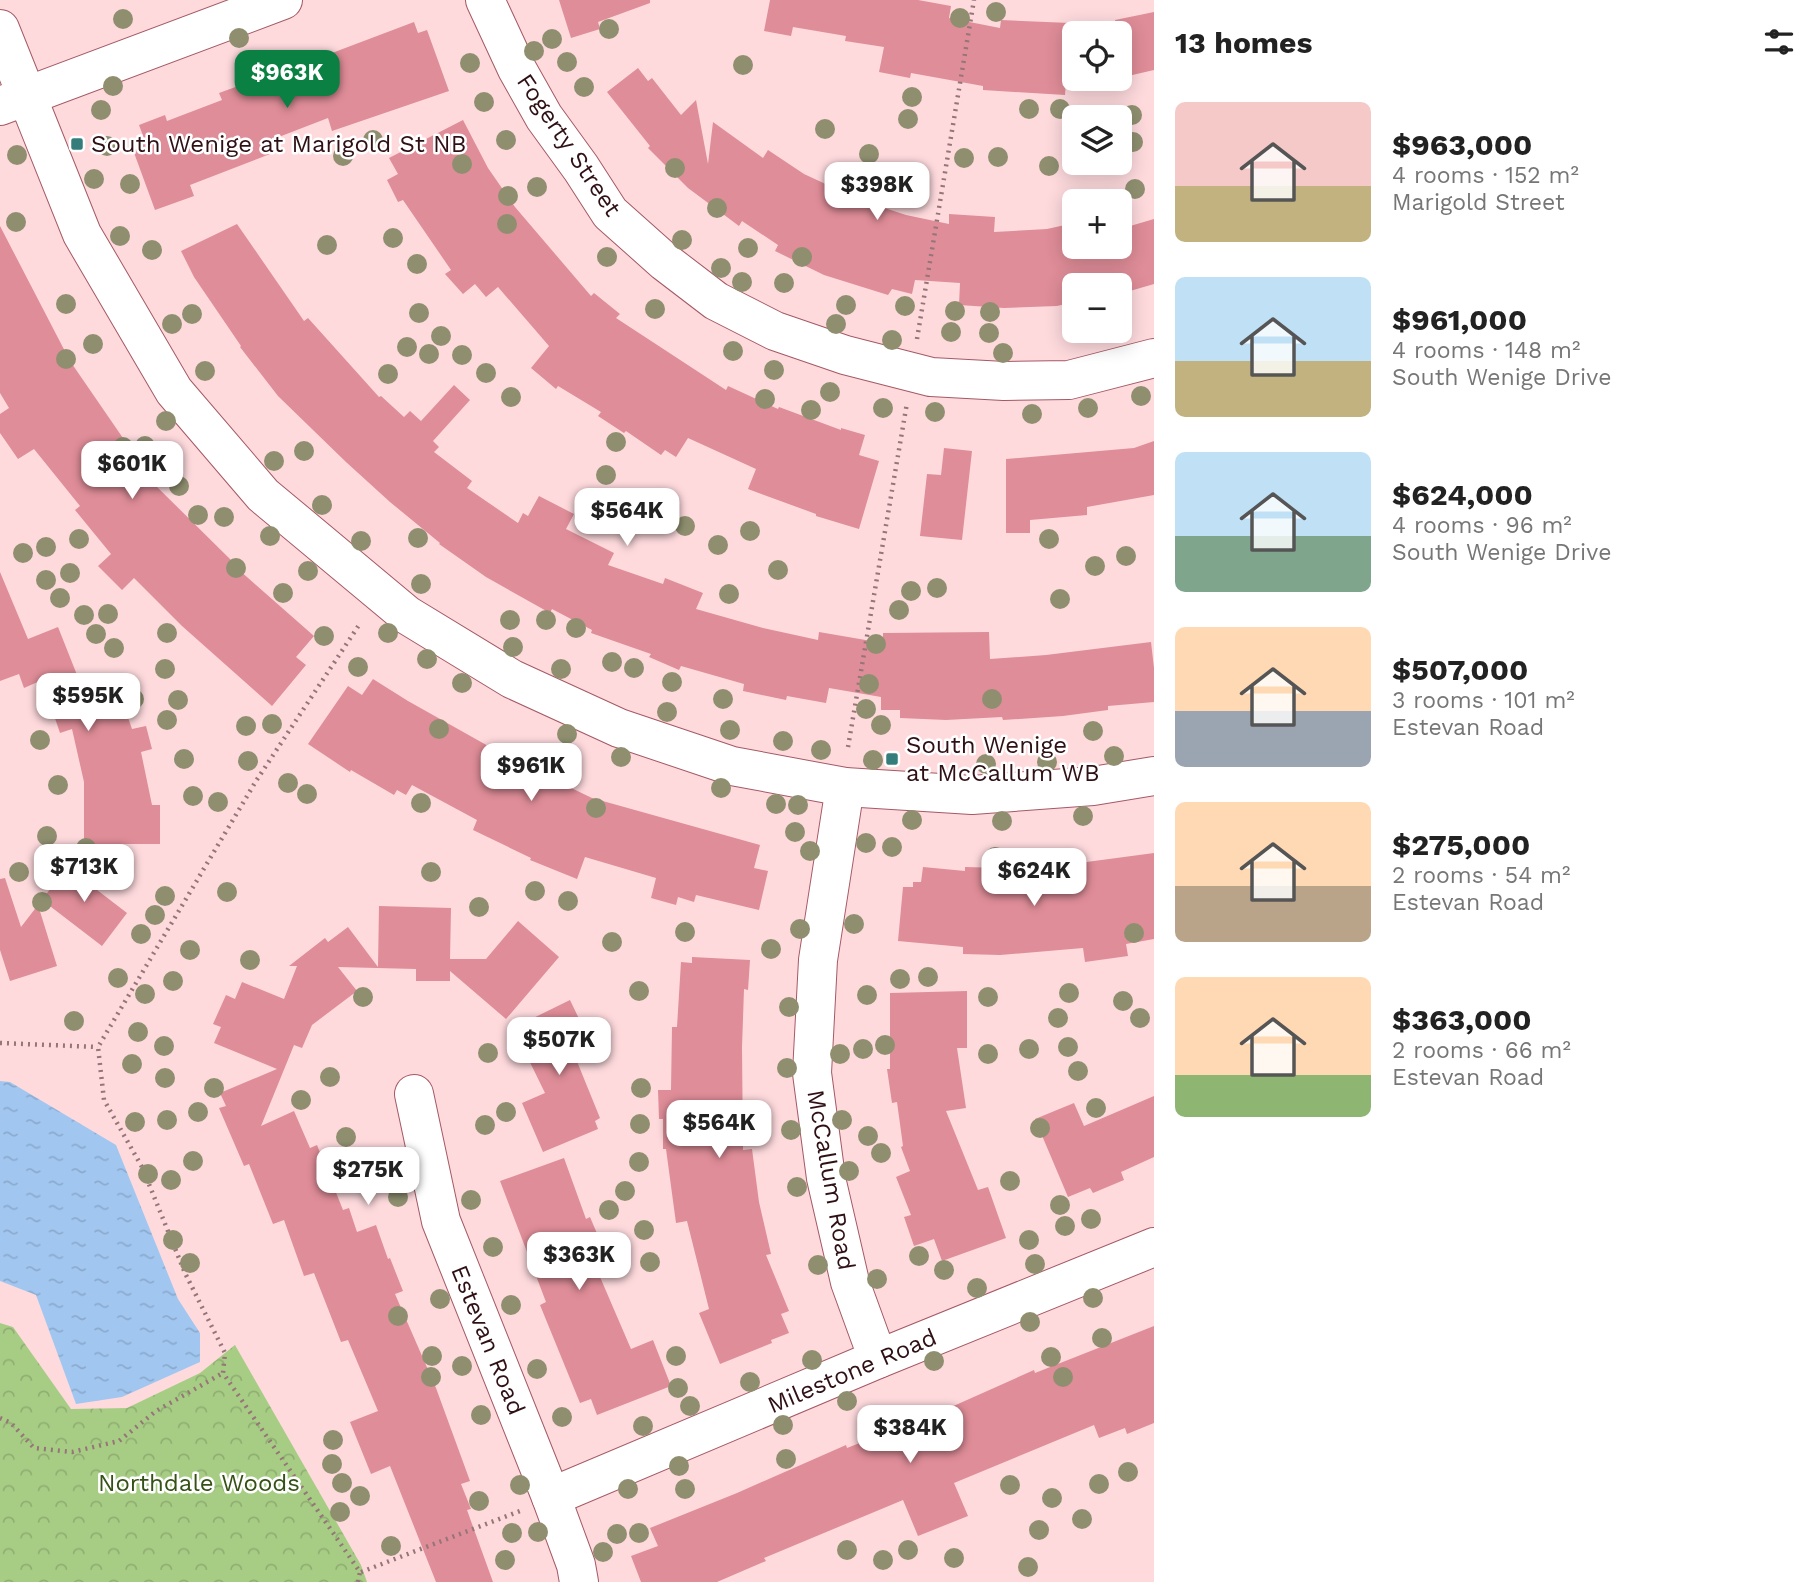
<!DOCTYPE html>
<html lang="en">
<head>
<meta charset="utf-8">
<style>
	:root { --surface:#fff; --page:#f6f6f6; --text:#222; --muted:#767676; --accent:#0b8043 }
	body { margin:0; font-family:"Work Sans",sans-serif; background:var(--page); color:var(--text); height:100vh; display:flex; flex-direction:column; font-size:26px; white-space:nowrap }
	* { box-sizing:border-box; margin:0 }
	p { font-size:23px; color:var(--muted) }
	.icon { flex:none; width:38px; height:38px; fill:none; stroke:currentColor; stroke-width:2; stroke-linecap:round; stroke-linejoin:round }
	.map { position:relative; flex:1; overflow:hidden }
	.details { display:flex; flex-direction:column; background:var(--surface); width:665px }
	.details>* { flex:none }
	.buttons { position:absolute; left:1062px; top:21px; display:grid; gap:14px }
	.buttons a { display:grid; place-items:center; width:70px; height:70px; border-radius:10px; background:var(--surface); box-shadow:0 4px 18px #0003; font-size:35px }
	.price { position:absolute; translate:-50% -60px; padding:0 16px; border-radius:14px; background:#fff; color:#222; font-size:23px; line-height:46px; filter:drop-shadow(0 2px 4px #0008) }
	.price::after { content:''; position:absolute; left:50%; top:42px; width:21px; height:16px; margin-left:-10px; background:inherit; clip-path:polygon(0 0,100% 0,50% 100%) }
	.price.current { background:var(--accent); color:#fff }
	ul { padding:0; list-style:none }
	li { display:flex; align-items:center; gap:21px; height:175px; padding:0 21px }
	li span { display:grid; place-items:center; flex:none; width:196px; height:140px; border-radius:10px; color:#555 }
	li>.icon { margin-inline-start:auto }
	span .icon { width:84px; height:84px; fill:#fffc; stroke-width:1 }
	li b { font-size:30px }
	h2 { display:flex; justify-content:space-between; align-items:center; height:84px; padding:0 21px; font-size:30px }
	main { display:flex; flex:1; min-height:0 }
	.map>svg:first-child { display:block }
	.forest { fill:url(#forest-crowns) }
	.water { fill:url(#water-ripples) }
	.building { fill:#df8d98 }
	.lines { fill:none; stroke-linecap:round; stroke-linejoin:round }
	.minor-casing { stroke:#a45964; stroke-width:40 }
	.path { stroke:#967579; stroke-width:4.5; stroke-dasharray:2 5; stroke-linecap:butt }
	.minor { stroke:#fff; stroke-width:38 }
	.tree { fill:#8f8f70 }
	.poi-dot { fill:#357d7a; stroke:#fff; stroke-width:2.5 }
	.labels { text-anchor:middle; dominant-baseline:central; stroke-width:5; stroke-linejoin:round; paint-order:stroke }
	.poi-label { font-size:24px; fill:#2e1015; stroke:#fff; text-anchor:start }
	.street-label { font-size:24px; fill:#2e1015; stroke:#fff }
	.park-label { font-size:24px; fill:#355116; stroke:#fff }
</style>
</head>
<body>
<main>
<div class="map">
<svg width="1154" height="1582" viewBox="0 0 1154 1582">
	<defs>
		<pattern id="forest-crowns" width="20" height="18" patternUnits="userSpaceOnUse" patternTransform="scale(1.75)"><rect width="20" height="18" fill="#a7cd85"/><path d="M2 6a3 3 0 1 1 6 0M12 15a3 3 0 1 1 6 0" fill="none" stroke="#90af72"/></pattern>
		<pattern id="water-ripples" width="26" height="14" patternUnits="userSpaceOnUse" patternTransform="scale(1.75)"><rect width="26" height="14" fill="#a1c7f1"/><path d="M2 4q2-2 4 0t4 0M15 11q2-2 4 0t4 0" fill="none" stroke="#8baace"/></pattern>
	</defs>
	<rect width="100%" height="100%" fill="#fedadd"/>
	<polygon class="forest" points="0,1323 13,1327 71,1409 127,1408 200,1373 235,1345 361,1565 367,1582 0,1582"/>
	<polygon class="water" points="0,1081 10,1082 116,1145 178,1299 200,1333 200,1362 122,1397 76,1404 36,1295 0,1281"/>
	<g class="building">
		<polygon points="559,0 650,0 650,3 598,22 600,29 571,38"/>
		<polygon points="770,0 918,0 951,6 949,18 1000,28 1001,20 1070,23 1065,95 983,90 983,86 911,73 910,78 879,72 884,47 845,41 846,36 793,27 791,36 764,31"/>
		<polygon points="1154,12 1154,70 1128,76 1120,33 1118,33 1115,20"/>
		<polygon points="414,22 418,33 427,30 449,91 332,131 328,118 271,140 275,152 190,185 194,196 155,210 133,150 140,148 139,143 145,141 139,125 165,115 167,121 222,100 219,93 241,85 242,87"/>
		<polygon points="638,68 648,81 652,78 681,115 696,100 708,164 713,122 763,158 768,150 804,174 860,200 906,215 949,224 949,214 995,217 994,232 1047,229 1074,223 1074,247 1120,247 1120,229 1154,219 1154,284 1130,291 1129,285 1074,285 1074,302 1057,306 1004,308 959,305 960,283 915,280 912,294 892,289 888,295 824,275 775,251 778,245 742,221 739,226 688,188 648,148 650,146 607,92"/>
		<polygon points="463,120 488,168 515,207 591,296 594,293 620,314 616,318 726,390 728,386 778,409 779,407 841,430 841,428 865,435 859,455 879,461 859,529 816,516 816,514 748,489 756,469 688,438 676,457 665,450 661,455 626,431 624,433 598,416 601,412 558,386 556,389 531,368 549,346 498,287 486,297 475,284 463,294 445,274 451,270 403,200 398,202 387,180 398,174 389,158"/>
		<polygon points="237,224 304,321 308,318 379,397 381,396 404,417 410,411 421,421 454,385 470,400 433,441 439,447 434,452 472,481 467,488 518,523 523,513 528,516 539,496 574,514 566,529 614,553 608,565 663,584 665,578 703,593 696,609 763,628 818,640 819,632 883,643 883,633 989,632 990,659 1046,655 1151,642 1154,668 1154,702 1108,706 1108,710 1063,716 1003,720 1002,717 946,720 900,718 900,710 881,710 881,697 829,688 826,703 787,696 786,700 743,691 744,684 681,666 679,670 649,657 651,654 591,633 592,630 552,609 550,613 486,577 439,544 440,543 390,502 346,462 278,396 240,347 241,346 194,277 181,251"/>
		<polygon points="0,226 70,361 125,441 158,480 154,484 231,560 230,562 314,636 296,657 306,665 272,706 182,626 134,578 122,590 98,566 111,554 75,510 80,506 34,449 18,459 0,433 0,414 9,408 0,393"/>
		<polygon points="1154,441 1154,495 1087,507 1087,515 1030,520 1030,533 1006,533 1006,459 1134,448"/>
		<polygon points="944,448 972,451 962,540 920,536 927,474 941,475"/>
		<polygon points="0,572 28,639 58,627 81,685 113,674 132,729 146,726 152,749 141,752 152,805 160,805 160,844 84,844 84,782 72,729 60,733 42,680 24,688 19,674 0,681"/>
		<polygon points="373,679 408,701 513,760 592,798 760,845 754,868 768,871 759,910 696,895 694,902 678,897 676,905 651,898 656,878 585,857 577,879 530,860 531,858 473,830 477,820 412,785 406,795 397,790 394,795 351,770 350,772 308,744 348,686 362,695"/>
		<polygon points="1154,853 1154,939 1126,944 1128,956 1085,962 1083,948 1000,955 963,954 963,947 898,941 903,887 913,887 913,882 921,882 923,867 965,871 965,867 1003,868 1079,863"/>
		<polygon points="72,859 94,876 88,883 127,913 102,946 42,900"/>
		<polygon points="5,878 21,927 38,905 57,966 10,981 0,950 0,879"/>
		<polygon points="379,906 451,908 450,959 486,959 518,921 559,957 506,1019 450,971 450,981 416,981 416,969 338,967 357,991 312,1025 302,1048 294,1045 261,1126 294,1111 310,1148 317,1145 343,1210 349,1208 357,1232 376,1225 388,1259 390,1258 403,1291 395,1294 436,1388 470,1481 461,1484 471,1509 467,1510 493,1582 436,1582 390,1466 371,1474 350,1422 378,1411 348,1340 341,1342 314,1273 304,1276 284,1220 273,1224 249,1164 244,1166 219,1108 226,1106 220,1093 277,1069 214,1043 221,1027 213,1024 226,995 235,999 242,982 284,999 297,966 289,966 325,938 328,942 348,927 378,967"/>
		<polygon points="692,957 750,960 748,990 744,989 742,1048 743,1150 752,1149 759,1202 771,1254 766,1255 789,1311 781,1314 789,1333 771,1340 772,1343 720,1364 699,1313 709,1309 687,1221 676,1223 666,1149 663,1149 663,1119 659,1119 658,1090 671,1090 672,1027 677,1027 681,962 692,963"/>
		<polygon points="967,991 967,1048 957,1048 966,1108 946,1111 978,1190 988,1187 1006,1238 942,1261 934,1239 914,1246 904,1217 911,1215 896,1177 910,1171 901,1147 903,1146 897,1102 892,1103 887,1069 890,1069 890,993"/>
		<polygon points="570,1000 594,1050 576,1059 600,1118 595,1121 598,1129 543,1152 522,1103 545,1093 524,1050 535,1045 515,1027"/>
		<polygon points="1154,1096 1154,1157 1121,1172 1124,1180 1093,1193 1090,1188 1068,1197 1035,1119 1074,1103 1084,1126"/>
		<polygon points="564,1158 586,1219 590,1217 610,1264 597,1270 631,1349 653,1340 671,1386 597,1415 591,1399 580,1403 540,1305 546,1302 500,1181"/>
		<polygon points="1154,1326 1154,1423 1127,1434 1125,1428 1099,1438 1094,1425 954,1483 968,1516 918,1536 903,1500 764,1558 766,1561 717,1582 641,1582 631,1556 658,1546 650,1528 737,1493 846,1445 847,1448 949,1408 1034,1370 1035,1373"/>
	</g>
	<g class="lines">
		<g class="minor-casing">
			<g id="minor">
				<polyline points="485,0 517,69 544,117 581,168 610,213 665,262 716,301 775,331 845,355 931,377 1004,381 1069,380 1154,358"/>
				<polyline points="0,29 82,234 174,391 263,495 407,615 512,679 619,728 732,766 845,787 972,795 1093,786 1154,776"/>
				<polyline points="0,106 283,0"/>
				<polyline points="845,787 818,960 812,1073 826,1178 850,1282 878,1359"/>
				<polyline points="414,1094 441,1221 551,1497 576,1565 579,1582"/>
				<polyline points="551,1497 878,1359 1154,1247"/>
			</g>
		</g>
		<g class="path">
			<polyline points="917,339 974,0"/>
			<polyline points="848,747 907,403"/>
			<polyline points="0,1043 98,1047"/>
			<polyline points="0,1418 11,1423 34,1448 72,1452 119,1441 156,1411 223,1373"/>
			<polyline points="361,1572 520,1511"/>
			<polyline points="358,1582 360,1572 223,1373 225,1353 185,1273 142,1167 104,1100 98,1047 256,781 359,625"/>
		</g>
		<use href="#minor" class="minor"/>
	</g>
	<g class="tree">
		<circle cx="996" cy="12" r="10"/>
		<circle cx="960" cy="18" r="10"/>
		<circle cx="123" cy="19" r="10"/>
		<circle cx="609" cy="29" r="10"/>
		<circle cx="239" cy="38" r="10"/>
		<circle cx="552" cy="39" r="10"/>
		<circle cx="534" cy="51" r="10"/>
		<circle cx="567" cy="62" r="10"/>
		<circle cx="258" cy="63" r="10"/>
		<circle cx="470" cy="63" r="10"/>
		<circle cx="743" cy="65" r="10"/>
		<circle cx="113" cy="86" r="10"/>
		<circle cx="584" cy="87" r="10"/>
		<circle cx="912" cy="97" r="10"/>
		<circle cx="484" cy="102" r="10"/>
		<circle cx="1029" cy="109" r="10"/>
		<circle cx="1060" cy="109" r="10"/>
		<circle cx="101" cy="110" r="10"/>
		<circle cx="1132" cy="115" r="10"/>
		<circle cx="908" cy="119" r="10"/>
		<circle cx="825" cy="129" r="10"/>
		<circle cx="373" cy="140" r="10"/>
		<circle cx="506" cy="140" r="10"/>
		<circle cx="1133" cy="142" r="10"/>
		<circle cx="107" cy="146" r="10"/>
		<circle cx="869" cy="154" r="10"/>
		<circle cx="17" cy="155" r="10"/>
		<circle cx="343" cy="156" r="10"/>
		<circle cx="998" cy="157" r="10"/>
		<circle cx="964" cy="158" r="10"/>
		<circle cx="462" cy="164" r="10"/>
		<circle cx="1049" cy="166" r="10"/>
		<circle cx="675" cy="168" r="10"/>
		<circle cx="94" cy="179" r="10"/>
		<circle cx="130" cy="184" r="10"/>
		<circle cx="537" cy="187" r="10"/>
		<circle cx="1135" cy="189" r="10"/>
		<circle cx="508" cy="196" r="10"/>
		<circle cx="717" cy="208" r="10"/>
		<circle cx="16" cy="222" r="10"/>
		<circle cx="507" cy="224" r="10"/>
		<circle cx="120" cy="236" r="10"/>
		<circle cx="393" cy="238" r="10"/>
		<circle cx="682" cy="240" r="10"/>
		<circle cx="327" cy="245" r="10"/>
		<circle cx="748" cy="248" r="10"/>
		<circle cx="152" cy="250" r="10"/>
		<circle cx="607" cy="257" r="10"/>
		<circle cx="802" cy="257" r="10"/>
		<circle cx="417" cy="264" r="10"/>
		<circle cx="721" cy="268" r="10"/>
		<circle cx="742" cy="282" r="10"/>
		<circle cx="784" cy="283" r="10"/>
		<circle cx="66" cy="304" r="10"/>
		<circle cx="846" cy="305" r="10"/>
		<circle cx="905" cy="306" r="10"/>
		<circle cx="655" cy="309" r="10"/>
		<circle cx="955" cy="311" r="10"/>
		<circle cx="990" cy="312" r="10"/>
		<circle cx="419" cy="313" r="10"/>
		<circle cx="192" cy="314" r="10"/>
		<circle cx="172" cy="324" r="10"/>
		<circle cx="836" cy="324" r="10"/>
		<circle cx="951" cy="332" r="10"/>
		<circle cx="989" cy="333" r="10"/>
		<circle cx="441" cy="336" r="10"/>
		<circle cx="892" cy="340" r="10"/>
		<circle cx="93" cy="344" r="10"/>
		<circle cx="407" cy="347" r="10"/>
		<circle cx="733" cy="351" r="10"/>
		<circle cx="1003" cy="353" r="10"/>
		<circle cx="429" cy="354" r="10"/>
		<circle cx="462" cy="355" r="10"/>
		<circle cx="66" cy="359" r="10"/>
		<circle cx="774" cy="370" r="10"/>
		<circle cx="205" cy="371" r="10"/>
		<circle cx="486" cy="373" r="10"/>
		<circle cx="388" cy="374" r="10"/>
		<circle cx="830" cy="392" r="10"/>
		<circle cx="1141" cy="396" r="10"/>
		<circle cx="511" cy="397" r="10"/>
		<circle cx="765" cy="399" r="10"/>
		<circle cx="883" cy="408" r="10"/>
		<circle cx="1088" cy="408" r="10"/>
		<circle cx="811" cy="410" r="10"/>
		<circle cx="935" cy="412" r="10"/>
		<circle cx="1032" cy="414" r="10"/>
		<circle cx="166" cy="421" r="10"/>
		<circle cx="616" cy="442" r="10"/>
		<circle cx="145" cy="446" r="10"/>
		<circle cx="123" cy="447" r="10"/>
		<circle cx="304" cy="451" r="10"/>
		<circle cx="274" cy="461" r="10"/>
		<circle cx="606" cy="475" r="10"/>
		<circle cx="179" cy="486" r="10"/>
		<circle cx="322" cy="505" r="10"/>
		<circle cx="616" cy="513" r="10"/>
		<circle cx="198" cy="515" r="10"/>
		<circle cx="584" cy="516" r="10"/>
		<circle cx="224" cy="517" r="10"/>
		<circle cx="685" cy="526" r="10"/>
		<circle cx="750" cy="531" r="10"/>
		<circle cx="270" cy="536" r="10"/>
		<circle cx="418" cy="538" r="10"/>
		<circle cx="79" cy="539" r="10"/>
		<circle cx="1049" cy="539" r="10"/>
		<circle cx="361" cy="541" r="10"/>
		<circle cx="718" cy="545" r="10"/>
		<circle cx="46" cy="547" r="10"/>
		<circle cx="23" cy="553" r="10"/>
		<circle cx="1126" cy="556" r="10"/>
		<circle cx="1095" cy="566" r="10"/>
		<circle cx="236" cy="568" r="10"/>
		<circle cx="778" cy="570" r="10"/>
		<circle cx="308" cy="571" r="10"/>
		<circle cx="70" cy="573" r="10"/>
		<circle cx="46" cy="580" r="10"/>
		<circle cx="421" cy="584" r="10"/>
		<circle cx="937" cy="588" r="10"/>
		<circle cx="911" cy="591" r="10"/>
		<circle cx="283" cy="593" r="10"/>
		<circle cx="729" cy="594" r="10"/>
		<circle cx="60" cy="598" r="10"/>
		<circle cx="1060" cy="599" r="10"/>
		<circle cx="899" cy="610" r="10"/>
		<circle cx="108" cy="614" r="10"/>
		<circle cx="84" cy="615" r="10"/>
		<circle cx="510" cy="620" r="10"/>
		<circle cx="546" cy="620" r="10"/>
		<circle cx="576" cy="628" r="10"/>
		<circle cx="167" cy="633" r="10"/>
		<circle cx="388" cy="633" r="10"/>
		<circle cx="96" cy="634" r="10"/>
		<circle cx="324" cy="636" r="10"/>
		<circle cx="876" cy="644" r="10"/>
		<circle cx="513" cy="647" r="10"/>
		<circle cx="114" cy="648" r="10"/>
		<circle cx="427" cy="659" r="10"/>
		<circle cx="612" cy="662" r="10"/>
		<circle cx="358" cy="667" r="10"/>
		<circle cx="634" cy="668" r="10"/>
		<circle cx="165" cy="669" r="10"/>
		<circle cx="561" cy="669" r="10"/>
		<circle cx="672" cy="682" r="10"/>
		<circle cx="462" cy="683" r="10"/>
		<circle cx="869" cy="684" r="10"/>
		<circle cx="134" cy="699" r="10"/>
		<circle cx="723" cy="699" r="10"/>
		<circle cx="992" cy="699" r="10"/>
		<circle cx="178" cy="700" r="10"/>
		<circle cx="866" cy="709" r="10"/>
		<circle cx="667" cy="712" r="10"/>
		<circle cx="167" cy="720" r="10"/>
		<circle cx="272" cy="724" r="10"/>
		<circle cx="881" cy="725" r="10"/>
		<circle cx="246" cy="726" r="10"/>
		<circle cx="439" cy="729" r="10"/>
		<circle cx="730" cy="730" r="10"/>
		<circle cx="1093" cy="731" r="10"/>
		<circle cx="567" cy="734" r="10"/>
		<circle cx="40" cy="740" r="10"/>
		<circle cx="783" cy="741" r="10"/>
		<circle cx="821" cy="750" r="10"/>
		<circle cx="1114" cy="756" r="10"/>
		<circle cx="621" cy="757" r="10"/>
		<circle cx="184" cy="759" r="10"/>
		<circle cx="873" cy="760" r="10"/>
		<circle cx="248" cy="761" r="10"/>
		<circle cx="1047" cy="762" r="10"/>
		<circle cx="986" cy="764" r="10"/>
		<circle cx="288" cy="783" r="10"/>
		<circle cx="58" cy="785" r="10"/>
		<circle cx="721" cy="788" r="10"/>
		<circle cx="307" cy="794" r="10"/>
		<circle cx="193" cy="796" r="10"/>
		<circle cx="218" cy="802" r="10"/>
		<circle cx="421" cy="803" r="10"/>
		<circle cx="776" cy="804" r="10"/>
		<circle cx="798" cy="805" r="10"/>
		<circle cx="596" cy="808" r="10"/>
		<circle cx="1083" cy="816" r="10"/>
		<circle cx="912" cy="820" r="10"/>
		<circle cx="1002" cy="821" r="10"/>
		<circle cx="795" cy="832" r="10"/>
		<circle cx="47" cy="836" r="10"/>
		<circle cx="866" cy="843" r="10"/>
		<circle cx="892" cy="847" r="10"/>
		<circle cx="86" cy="848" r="10"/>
		<circle cx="810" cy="851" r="10"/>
		<circle cx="995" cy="857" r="10"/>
		<circle cx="19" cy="872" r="10"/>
		<circle cx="431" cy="872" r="10"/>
		<circle cx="535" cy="891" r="10"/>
		<circle cx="227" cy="892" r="10"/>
		<circle cx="165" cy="896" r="10"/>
		<circle cx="568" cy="901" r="10"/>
		<circle cx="42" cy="902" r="10"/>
		<circle cx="479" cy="907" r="10"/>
		<circle cx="155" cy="915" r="10"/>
		<circle cx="854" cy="924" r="10"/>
		<circle cx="800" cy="929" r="10"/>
		<circle cx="685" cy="932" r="10"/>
		<circle cx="1134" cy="933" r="10"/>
		<circle cx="141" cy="934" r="10"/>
		<circle cx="612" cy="942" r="10"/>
		<circle cx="771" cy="949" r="10"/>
		<circle cx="190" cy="950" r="10"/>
		<circle cx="250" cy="960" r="10"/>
		<circle cx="928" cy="977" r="10"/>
		<circle cx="118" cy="978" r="10"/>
		<circle cx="900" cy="979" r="10"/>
		<circle cx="173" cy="981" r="10"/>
		<circle cx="639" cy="991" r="10"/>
		<circle cx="1069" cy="993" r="10"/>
		<circle cx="145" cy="994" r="10"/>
		<circle cx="867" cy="995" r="10"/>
		<circle cx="363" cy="997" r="10"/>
		<circle cx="988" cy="997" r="10"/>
		<circle cx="1123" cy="1001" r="10"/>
		<circle cx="789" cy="1007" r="10"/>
		<circle cx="1058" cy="1018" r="10"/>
		<circle cx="1140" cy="1018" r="10"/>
		<circle cx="74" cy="1021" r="10"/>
		<circle cx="138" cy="1032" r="10"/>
		<circle cx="885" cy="1045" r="10"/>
		<circle cx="164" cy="1046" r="10"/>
		<circle cx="1068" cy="1047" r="10"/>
		<circle cx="863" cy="1049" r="10"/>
		<circle cx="1029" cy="1049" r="10"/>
		<circle cx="488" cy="1053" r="10"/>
		<circle cx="840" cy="1054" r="10"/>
		<circle cx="988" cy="1054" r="10"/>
		<circle cx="132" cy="1064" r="10"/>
		<circle cx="787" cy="1068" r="10"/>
		<circle cx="1078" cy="1071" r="10"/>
		<circle cx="330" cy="1077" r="10"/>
		<circle cx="165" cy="1078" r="10"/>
		<circle cx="214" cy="1088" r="10"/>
		<circle cx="641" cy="1088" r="10"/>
		<circle cx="301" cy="1100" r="10"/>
		<circle cx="1096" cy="1108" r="10"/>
		<circle cx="198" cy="1112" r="10"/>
		<circle cx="506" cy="1112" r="10"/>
		<circle cx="167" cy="1120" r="10"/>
		<circle cx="842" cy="1120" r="10"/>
		<circle cx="135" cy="1122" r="10"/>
		<circle cx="759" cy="1123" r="10"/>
		<circle cx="640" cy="1124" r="10"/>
		<circle cx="485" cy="1125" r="10"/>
		<circle cx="1040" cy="1128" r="10"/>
		<circle cx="791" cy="1130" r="10"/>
		<circle cx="868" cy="1136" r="10"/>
		<circle cx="346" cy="1137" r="10"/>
		<circle cx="881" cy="1153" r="10"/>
		<circle cx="193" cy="1161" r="10"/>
		<circle cx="639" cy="1162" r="10"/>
		<circle cx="849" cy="1171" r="10"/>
		<circle cx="148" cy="1174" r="10"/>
		<circle cx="171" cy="1180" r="10"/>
		<circle cx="1010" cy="1181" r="10"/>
		<circle cx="797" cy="1187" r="10"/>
		<circle cx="625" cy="1191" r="10"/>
		<circle cx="398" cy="1197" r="10"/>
		<circle cx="471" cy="1200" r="10"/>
		<circle cx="1060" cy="1205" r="10"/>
		<circle cx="609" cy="1210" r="10"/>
		<circle cx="1091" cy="1219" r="10"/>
		<circle cx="1065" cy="1226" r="10"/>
		<circle cx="644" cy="1230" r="10"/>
		<circle cx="173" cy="1240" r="10"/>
		<circle cx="1029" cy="1240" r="10"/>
		<circle cx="493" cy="1247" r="10"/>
		<circle cx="919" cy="1256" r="10"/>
		<circle cx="650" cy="1262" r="10"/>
		<circle cx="190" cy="1263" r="10"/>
		<circle cx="1035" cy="1264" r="10"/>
		<circle cx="818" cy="1265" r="10"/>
		<circle cx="944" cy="1270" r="10"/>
		<circle cx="877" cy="1279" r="10"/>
		<circle cx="977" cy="1288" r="10"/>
		<circle cx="1093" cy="1298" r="10"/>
		<circle cx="440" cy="1299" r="10"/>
		<circle cx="511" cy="1305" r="10"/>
		<circle cx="398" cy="1316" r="10"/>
		<circle cx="1030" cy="1322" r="10"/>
		<circle cx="1102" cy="1338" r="10"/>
		<circle cx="432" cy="1356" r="10"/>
		<circle cx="676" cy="1356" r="10"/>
		<circle cx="1051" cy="1357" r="10"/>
		<circle cx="812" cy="1360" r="10"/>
		<circle cx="934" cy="1361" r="10"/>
		<circle cx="462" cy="1366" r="10"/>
		<circle cx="537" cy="1369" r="10"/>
		<circle cx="431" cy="1377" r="10"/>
		<circle cx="1063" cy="1377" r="10"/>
		<circle cx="750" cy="1382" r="10"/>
		<circle cx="678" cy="1388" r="10"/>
		<circle cx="847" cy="1401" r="10"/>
		<circle cx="690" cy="1406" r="10"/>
		<circle cx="481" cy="1415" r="10"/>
		<circle cx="562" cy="1417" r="10"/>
		<circle cx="783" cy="1425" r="10"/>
		<circle cx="643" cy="1426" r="10"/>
		<circle cx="333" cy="1440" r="10"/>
		<circle cx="786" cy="1459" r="10"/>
		<circle cx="332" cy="1464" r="10"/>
		<circle cx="679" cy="1466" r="10"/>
		<circle cx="1128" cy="1472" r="10"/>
		<circle cx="342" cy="1483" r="10"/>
		<circle cx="1099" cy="1484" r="10"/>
		<circle cx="520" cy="1485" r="10"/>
		<circle cx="1010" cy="1485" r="10"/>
		<circle cx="628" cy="1489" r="10"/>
		<circle cx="685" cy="1489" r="10"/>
		<circle cx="360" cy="1496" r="10"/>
		<circle cx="1052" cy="1498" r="10"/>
		<circle cx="479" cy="1501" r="10"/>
		<circle cx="340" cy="1512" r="10"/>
		<circle cx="1082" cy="1519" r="10"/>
		<circle cx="1039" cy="1530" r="10"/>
		<circle cx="538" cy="1532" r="10"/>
		<circle cx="512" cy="1533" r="10"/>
		<circle cx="639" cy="1533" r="10"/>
		<circle cx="617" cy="1534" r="10"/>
		<circle cx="391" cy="1546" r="10"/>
		<circle cx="847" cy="1550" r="10"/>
		<circle cx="908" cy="1550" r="10"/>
		<circle cx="603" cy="1552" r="10"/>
		<circle cx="954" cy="1558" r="10"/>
		<circle cx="505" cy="1560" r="10"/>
		<circle cx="883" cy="1560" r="10"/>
		<circle cx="1028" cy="1567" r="10"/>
	</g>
	<g class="poi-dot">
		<rect x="70" y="137" width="14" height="14" rx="3.5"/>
		<rect x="885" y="752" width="14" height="14" rx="3.5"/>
	</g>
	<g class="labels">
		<g class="poi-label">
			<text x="91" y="144">South Wenige at Marigold St NB</text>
			<text x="906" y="745">South Wenige<tspan x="906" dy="28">at McCallum WB</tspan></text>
		</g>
		<g class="street-label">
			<text transform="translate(569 145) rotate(56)">Fogerty Street</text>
			<text transform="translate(831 1180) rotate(80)">McCallum Road</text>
			<text transform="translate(488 1340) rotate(68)">Estevan Road</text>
			<text transform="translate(852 1371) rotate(-23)">Milestone Road</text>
		</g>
		<g class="park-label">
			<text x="199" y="1483">Northdale Woods</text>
		</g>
	</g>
</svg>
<div class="buttons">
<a><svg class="icon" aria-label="locate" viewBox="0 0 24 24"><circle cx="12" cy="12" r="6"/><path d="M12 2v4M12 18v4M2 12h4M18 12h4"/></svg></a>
<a><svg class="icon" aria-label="layers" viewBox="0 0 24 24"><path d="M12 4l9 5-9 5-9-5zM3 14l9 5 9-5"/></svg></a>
<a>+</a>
<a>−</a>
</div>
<b class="price current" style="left:287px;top:110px">$963K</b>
<b class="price" style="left:877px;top:222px">$398K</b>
<b class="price" style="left:132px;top:501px">$601K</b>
<b class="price" style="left:627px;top:548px">$564K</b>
<b class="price" style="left:88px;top:733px">$595K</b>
<b class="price" style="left:531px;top:803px">$961K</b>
<b class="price" style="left:84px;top:904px">$713K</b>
<b class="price" style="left:1034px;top:908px">$624K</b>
<b class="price" style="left:559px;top:1077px">$507K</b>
<b class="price" style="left:719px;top:1160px">$564K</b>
<b class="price" style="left:368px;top:1207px">$275K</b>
<b class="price" style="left:579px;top:1292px">$363K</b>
<b class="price" style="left:910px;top:1465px">$384K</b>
</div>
<section class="details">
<h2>13 homes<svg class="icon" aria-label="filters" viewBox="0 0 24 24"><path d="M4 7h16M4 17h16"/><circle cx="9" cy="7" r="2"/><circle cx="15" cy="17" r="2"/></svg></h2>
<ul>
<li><span style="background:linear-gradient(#f6c9c9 60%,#c2b280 0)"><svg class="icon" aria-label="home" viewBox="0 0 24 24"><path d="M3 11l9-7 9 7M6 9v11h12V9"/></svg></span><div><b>$963,000</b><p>4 rooms · 152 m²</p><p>Marigold Street</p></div></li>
<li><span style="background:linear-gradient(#bfe0f5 60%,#c2b280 0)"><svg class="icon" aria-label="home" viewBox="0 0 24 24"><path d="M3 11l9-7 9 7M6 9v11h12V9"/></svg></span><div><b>$961,000</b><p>4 rooms · 148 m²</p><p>South Wenige Drive</p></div></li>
<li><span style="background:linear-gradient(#bfe0f5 60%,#7fa58c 0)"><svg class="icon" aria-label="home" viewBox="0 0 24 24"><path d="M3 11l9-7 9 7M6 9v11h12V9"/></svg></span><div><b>$624,000</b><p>4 rooms · 96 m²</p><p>South Wenige Drive</p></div></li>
<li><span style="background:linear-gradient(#ffd9b3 60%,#9aa5b1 0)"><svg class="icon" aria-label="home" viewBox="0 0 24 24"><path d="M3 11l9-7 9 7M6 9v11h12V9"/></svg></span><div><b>$507,000</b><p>3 rooms · 101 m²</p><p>Estevan Road</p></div></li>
<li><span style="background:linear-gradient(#ffd9b3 60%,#b9a48a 0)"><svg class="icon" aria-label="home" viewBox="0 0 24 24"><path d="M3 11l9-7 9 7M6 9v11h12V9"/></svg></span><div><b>$275,000</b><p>2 rooms · 54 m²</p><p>Estevan Road</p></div></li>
<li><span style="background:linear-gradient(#ffd9b3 70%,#8fb573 0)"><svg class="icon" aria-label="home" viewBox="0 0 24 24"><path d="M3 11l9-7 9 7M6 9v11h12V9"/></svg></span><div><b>$363,000</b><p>2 rooms · 66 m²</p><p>Estevan Road</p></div></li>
</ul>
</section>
</main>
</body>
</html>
